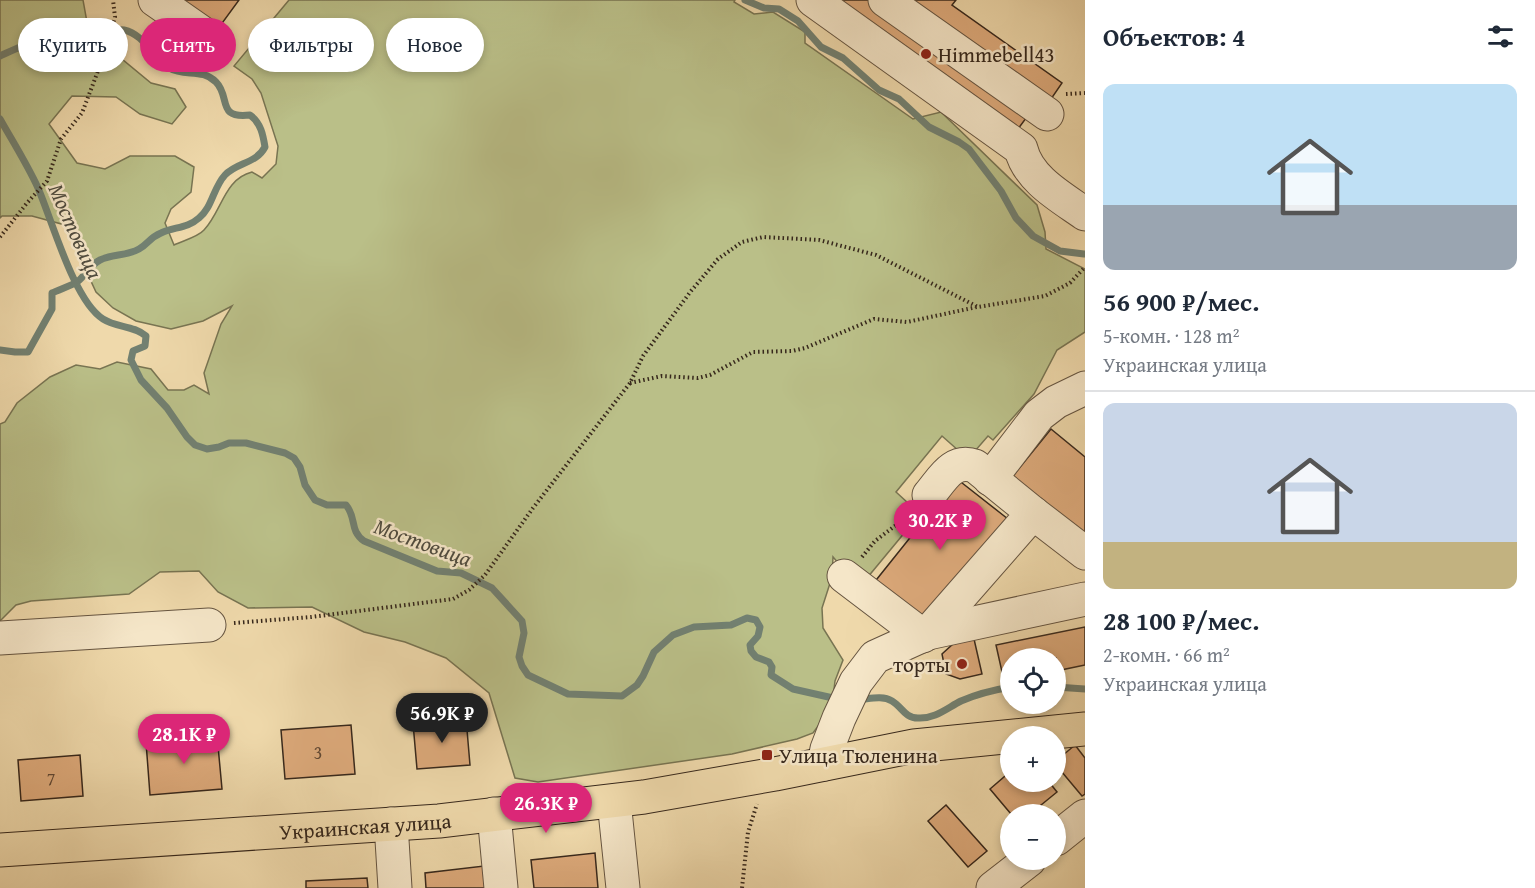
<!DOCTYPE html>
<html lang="ru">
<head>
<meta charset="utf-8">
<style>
	:root { --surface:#fff; --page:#f6f6f7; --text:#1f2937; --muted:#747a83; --line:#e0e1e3; --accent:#db2777 }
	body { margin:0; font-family:"Gentium Book Plus",serif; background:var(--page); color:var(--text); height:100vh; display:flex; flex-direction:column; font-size:22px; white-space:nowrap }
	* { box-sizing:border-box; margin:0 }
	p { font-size:20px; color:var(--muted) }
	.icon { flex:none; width:33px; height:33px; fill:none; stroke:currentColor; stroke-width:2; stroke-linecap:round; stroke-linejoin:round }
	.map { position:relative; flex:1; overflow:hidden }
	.details { display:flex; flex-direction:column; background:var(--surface); width:450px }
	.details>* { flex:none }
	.top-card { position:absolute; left:18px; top:18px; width:570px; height:54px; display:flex; gap:12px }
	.fabs { position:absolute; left:1000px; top:648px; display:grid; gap:12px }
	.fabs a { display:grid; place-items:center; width:66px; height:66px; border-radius:50%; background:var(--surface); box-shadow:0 3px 9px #0003; font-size:30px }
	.price { position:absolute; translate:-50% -51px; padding:0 14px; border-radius:21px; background:var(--accent); color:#fff; font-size:20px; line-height:39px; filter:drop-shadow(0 2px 3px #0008) }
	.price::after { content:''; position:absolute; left:50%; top:36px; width:18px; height:14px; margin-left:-9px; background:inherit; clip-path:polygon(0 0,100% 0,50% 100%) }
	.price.selected { background:#222; color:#fff }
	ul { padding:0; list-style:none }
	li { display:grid; align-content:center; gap:12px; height:318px; padding:0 18px }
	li+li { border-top:2px solid var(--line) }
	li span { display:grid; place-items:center; height:186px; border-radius:12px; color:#555 }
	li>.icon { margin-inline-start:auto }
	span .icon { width:108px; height:108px; fill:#fffc; stroke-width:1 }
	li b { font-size:26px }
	h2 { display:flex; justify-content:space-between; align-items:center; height:72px; padding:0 18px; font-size:26px }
	.tag { padding:0 21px; border-radius:27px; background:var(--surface); box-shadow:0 3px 9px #0003; font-size:21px; line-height:54px }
	.tag.selected { background:var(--accent); color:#fff }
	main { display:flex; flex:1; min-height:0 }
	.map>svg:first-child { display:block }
	.green { fill:#babf88; stroke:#787452; stroke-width:1.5 }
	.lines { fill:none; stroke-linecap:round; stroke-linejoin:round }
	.stream { stroke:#728071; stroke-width:7 }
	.building { fill:#ddaa7b; stroke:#37281c; stroke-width:1.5 }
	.minor-casing { stroke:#655440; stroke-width:35 }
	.major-casing { stroke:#37281c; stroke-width:35 }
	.path { stroke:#37281c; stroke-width:4; stroke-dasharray:1.5 3; stroke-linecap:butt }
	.minor { stroke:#f5e6c8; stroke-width:33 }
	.major { stroke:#efd9ab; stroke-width:33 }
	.poi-dot { fill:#8f2418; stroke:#f5e6c8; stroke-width:2 }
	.labels { text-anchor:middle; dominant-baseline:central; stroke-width:5; stroke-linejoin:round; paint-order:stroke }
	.number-label { font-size:18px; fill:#604834 }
	.poi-label { font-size:21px; fill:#37281c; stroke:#f5e6c8; text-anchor:start }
	.street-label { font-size:21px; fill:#37281c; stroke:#f5e6c8 }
	.water-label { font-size:22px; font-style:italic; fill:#504c3f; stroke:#f5e6c8 }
</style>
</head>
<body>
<main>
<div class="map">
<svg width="1085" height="888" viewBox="0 0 1085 888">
	<rect width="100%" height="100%" fill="#efd9ab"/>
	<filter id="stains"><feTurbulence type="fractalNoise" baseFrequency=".00333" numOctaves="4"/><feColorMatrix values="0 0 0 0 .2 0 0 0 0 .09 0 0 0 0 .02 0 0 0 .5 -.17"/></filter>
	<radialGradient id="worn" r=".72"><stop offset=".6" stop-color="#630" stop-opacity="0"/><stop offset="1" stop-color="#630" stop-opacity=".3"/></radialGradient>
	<path class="green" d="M0,0H83L92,50L123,60L151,83L175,89L186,107L172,124L140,114L116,97L72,96L49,124L77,163L105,169L130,156H175L194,167L191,192L171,209L165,223L174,245C182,241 198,237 204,230C222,211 224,179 252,172L262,178L276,164L278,146L261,93L252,79L234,66L289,0H735L734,2L754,14L773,12L805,32V43L913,119L941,112L1037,205L1045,232L1046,249L1085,269V332L1057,350L1034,394L993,440L988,436L968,459L942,436L896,492L920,514L867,578L840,565L833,557L832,577L822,608L823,628L843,660L835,681L833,698L824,718L813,733L797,739L732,754L538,782L515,778L489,693L446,658L405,642L364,632L312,607L248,608L218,592L199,571L160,572L129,594L31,601L16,605L0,621V424L5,422L17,403L50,377L76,365L100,369L117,362L151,369L168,390H184L194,385L209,394L204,373L221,324L232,306L203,321L171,329L136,321L113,308L96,292L65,225L32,216H2L0,218Z"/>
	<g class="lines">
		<g class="stream">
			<polyline points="745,0 764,8 779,9 798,21 821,47 843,58 879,90 899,99 929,127 959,142 969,149 1001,191 1016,218 1033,236 1060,251 1084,254"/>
			<path d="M0,56C11,51 37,38 48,39C57,40 65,44 75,42C92,39 106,27 124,30C146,35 152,59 169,68C185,77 202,68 216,82C231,97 216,119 250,115C261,123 263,135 265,147C256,164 237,162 225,175C213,188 212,208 199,218C188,228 174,227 161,233C149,238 148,244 139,249C127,256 112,254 100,260C90,265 85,276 77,282C73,285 58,290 52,293V309L28,352H15L0,350"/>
			<path d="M0,119C13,142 27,164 38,188C52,220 74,301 103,319C117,328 133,325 146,336L145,346L133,351L131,360L141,380L167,408L187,437L195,445L207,449L219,447L229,443H246L285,453L294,458L300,467L305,485L315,500L327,505H346C357,518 349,530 364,541L437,571L461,573L492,588L522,621L524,633L519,657L522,666L528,675L568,694L622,696L637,685L643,676L654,652L673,635L694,627L731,625L747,618L756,620L760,627L758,636L750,645L751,651L756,657L769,662L772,667L771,675L793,689L833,698"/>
			<polyline points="1056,687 1085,689"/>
			<path d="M864,699C873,698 884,696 892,701C902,707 905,718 918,718C935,719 947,708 961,701C977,694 993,690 1011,687"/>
		</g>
	</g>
	<g class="building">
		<polygon points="183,0 239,0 220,26"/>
		<polygon points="835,0 875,0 1032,110 1018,129"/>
		<polygon points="904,0 956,0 952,5 1062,83 1049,102"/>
		<polygon points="1051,429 1085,457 1085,536 1012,477"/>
		<polygon points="957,479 1008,519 923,624 873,584"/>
		<polygon points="1085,627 1085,665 1056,671 1056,658 1011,658 1011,680 1004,681 996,645"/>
		<polygon points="974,639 982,674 960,679 946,674 942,654 953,644"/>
		<polygon points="466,718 470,765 417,769 413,723"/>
		<polygon points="351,725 355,774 285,779 281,730"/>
		<polygon points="217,735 222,789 150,795 146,742"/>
		<polygon points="1075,745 1085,758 1085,794 1082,796 1056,765 1056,761"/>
		<polygon points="80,755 83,796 21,801 18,760"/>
		<polygon points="1011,771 1011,782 1049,782 1057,792 1030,814 1011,814 990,789"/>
		<polygon points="946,805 987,851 968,867 928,821"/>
		<polygon points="595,853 598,888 534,888 531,860"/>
		<polygon points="484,866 486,888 426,888 425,873"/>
		<polygon points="367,878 368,888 306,888 306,881"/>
	</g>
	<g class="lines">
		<g class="minor-casing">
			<g id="minor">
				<polyline points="155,0 214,41"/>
				<path d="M813,0L1021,149C1028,179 1061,197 1085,214"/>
				<polyline points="885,0 1047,114"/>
				<polyline points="990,479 1039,415 1056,402 1085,388"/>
				<polyline points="1033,513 1085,553"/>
				<polyline points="844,576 923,636"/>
				<path d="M928,633L1033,513L975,466C952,458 942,480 929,495"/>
				<polyline points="0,638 209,625"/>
				<polyline points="824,764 827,749 839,718 856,682 875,657 928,633 1085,599"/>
				<polyline points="614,801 623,888"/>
				<polyline points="494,814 501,888"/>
				<polyline points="391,824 395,888"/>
				<polyline points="1056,839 1085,816"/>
				<polyline points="993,888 1029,860"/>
			</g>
		</g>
		<g class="major-casing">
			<g id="major">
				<path id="s1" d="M0,850L439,821L644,797L775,774L914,746L1085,729"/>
			</g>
		</g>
		<g class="path">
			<polyline points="1066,94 1085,93"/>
			<polyline points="0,237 27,203 47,181 61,139 82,113 98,71 115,17 113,0"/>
			<polyline points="630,383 662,376 698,378 710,375 753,352 792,351 805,348 874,319 907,322 977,307"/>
			<polyline points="862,557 875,541 912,513"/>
			<polyline points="234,623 311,617 453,599 469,590 485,575 533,508 630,383 643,356 691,291 718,259 742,242 763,237 819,240 876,255 978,307 1045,296 1070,283 1085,267"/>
			<polyline points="742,888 748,832 757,804"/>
		</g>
		<use href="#minor" class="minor"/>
		<use href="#major" class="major"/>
	</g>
	<g class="poi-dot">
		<circle cx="926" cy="54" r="6"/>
		<circle cx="962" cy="664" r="6"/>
		<rect x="761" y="749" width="12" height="12" rx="3"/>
	</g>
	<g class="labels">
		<g class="number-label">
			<text x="318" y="752">3</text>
			<text x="51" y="778">7</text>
		</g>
		<g class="poi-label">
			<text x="938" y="54">Himmebell43</text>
			<text x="950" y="664" text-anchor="end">торты</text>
			<text x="779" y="755">Улица Тюленина</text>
		</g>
		<g class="street-label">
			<text stroke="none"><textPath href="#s1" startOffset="366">Украинская улица</textPath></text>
		</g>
		<g class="water-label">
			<text transform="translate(76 231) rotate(66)">Мостовица</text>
			<text transform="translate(423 542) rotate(20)">Мостовица</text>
		</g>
	</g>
	<rect width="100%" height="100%" filter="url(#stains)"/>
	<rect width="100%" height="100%" fill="url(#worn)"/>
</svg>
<div class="fabs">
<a><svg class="icon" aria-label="locate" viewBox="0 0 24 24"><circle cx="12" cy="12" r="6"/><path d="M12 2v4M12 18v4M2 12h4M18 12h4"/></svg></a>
<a>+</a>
<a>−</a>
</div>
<b class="price" style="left:940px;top:551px">30.2K ₽</b>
<b class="price selected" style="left:442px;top:744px">56.9K ₽</b>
<b class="price" style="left:184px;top:765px">28.1K ₽</b>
<b class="price" style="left:546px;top:834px">26.3K ₽</b>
<div class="top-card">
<a class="tag">Купить</a>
<a class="tag selected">Снять</a>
<a class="tag">Фильтры</a>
<a class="tag">Новое</a>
</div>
</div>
<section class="details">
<h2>Объектов: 4<svg class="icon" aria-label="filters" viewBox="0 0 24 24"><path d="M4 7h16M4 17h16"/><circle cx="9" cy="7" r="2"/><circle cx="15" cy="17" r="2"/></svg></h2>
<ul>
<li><span style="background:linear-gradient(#bfe0f5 65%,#9aa5b1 0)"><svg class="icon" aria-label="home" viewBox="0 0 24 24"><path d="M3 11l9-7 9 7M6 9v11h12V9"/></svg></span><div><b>56 900 ₽/мес.</b><p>5-комн. · 128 m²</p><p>Украинская улица</p></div></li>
<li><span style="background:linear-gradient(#c9d6e8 75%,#c2b280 0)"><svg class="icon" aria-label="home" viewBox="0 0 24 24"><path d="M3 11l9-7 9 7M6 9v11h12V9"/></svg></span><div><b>28 100 ₽/мес.</b><p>2-комн. · 66 m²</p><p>Украинская улица</p></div></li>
</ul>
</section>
</main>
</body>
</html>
